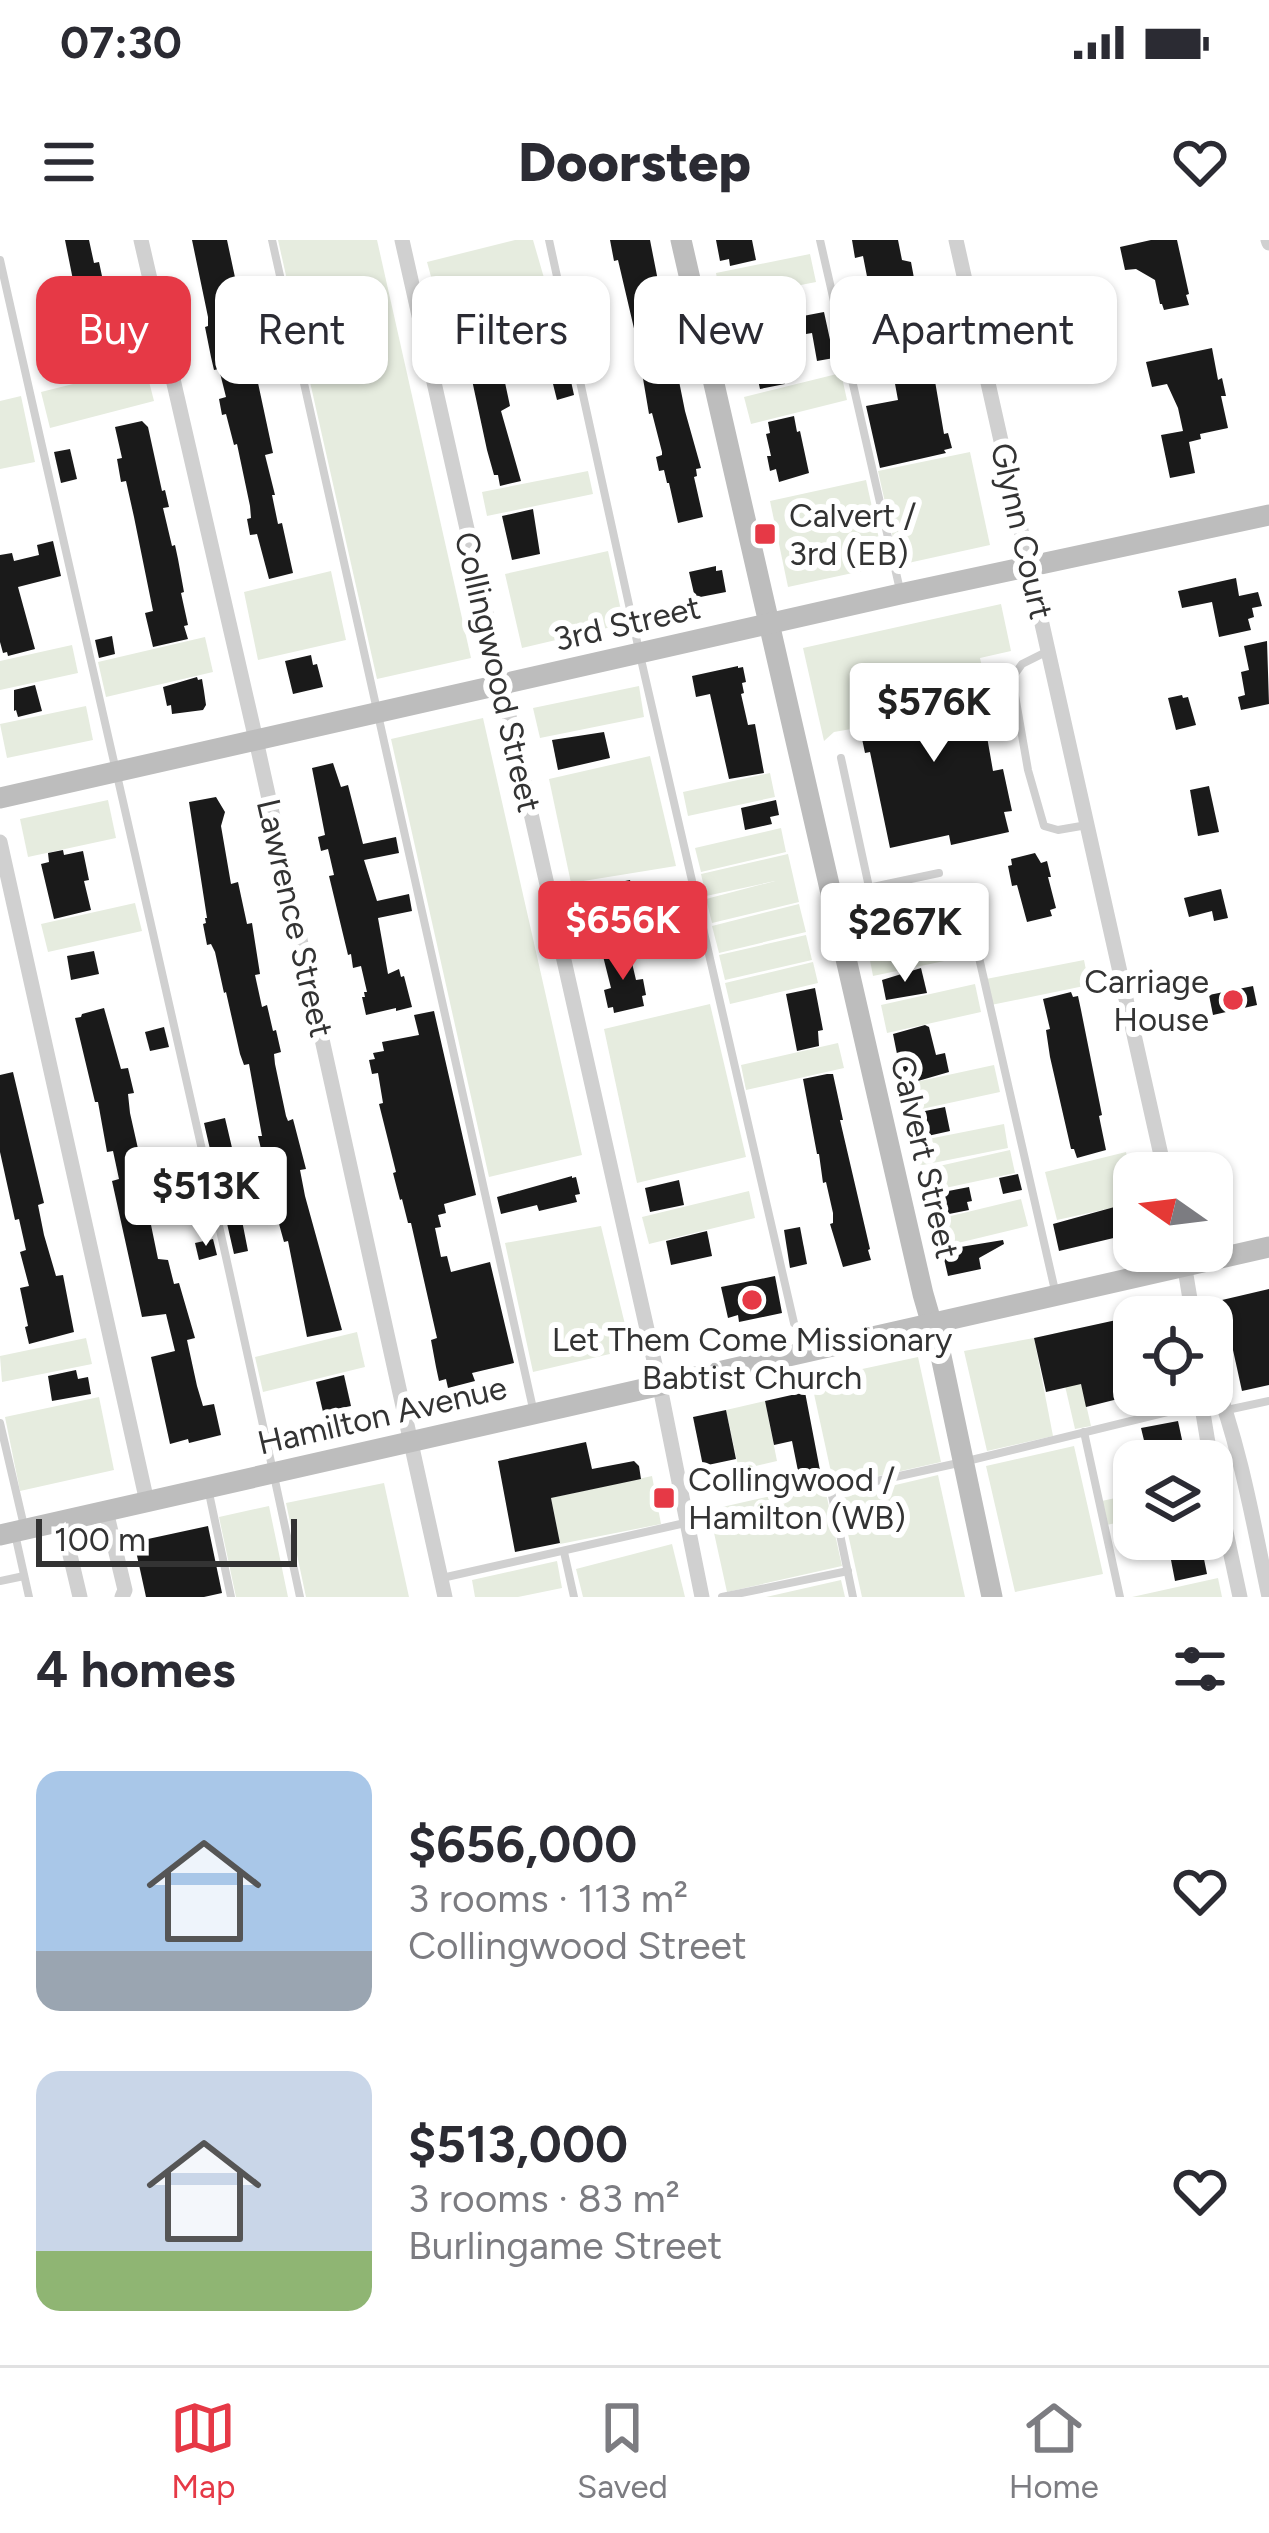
<!DOCTYPE html>
<html lang="en">
<head>
<meta charset="utf-8">
<style>
	:root { --surface:#fff; --page:#f2f2f3; --text:#2b2b33; --muted:#7c7c81; --line:#e1e1e2; --accent:#e63946 }
	body { margin:0; font-family:Figtree,sans-serif; background:var(--page); color:var(--text); height:100vh; display:flex; flex-direction:column; font-size:45px; white-space:nowrap }
	* { box-sizing:border-box; margin:0 }
	p { font-size:39px; color:var(--muted) }
	.icon { flex:none; width:66px; height:66px; fill:none; stroke:currentColor; stroke-width:2; stroke-linecap:round; stroke-linejoin:round }
	.map { position:relative; height:1357px; overflow:hidden }
	.details { display:flex; flex-direction:column; background:var(--surface); flex:1 }
	.details>* { flex:none }
	.banner { position:absolute; left:36px; top:36px; width:1197px; height:108px; display:flex; gap:24px }
	.needle { width:78px; rotate:284deg }
	.buttons { position:absolute; left:1113px; top:912px; display:grid; gap:24px }
	.buttons a { display:grid; place-items:center; width:120px; height:120px; border-radius:24px; background:var(--surface); box-shadow:0 3px 9px #0004; font-size:60px }
	.scale { position:absolute; left:36px; bottom:30px; width:261px; box-sizing:border-box; padding-left:12px; border:6px solid #333; border-top:0; font-size:33px; line-height:42px; white-space:nowrap; color:#333; -webkit-text-stroke:9px #fff; paint-order:stroke }
	.price { position:absolute; translate:-50% -102px; padding:0 27px; border-radius:12px; background:#fff; color:#222; font-size:39px; line-height:78px; filter:drop-shadow(0 3px 6px #0008) }
	.price::after { content:''; position:absolute; left:50%; top:72px; width:36px; height:27px; margin-left:-18px; background:inherit; clip-path:polygon(0 0,100% 0,50% 100%) }
	.price.active { background:var(--accent); color:#fff }
	ul { padding:0; list-style:none }
	li { display:flex; align-items:center; gap:36px; height:300px; padding:0 36px }
	li span { display:grid; place-items:center; flex:none; width:336px; height:240px; border-radius:24px; color:#555 }
	li>.icon { margin-inline-start:auto }
	span .icon { width:144px; height:144px; fill:#fffc; stroke-width:1 }
	li b { font-size:51px }
	h2 { display:flex; justify-content:space-between; align-items:center; height:144px; padding:0 36px; font-size:51px }
	.chip { padding:0 42px; border-radius:24px; background:var(--surface); box-shadow:0 3px 9px #0004; font-size:42px; line-height:108px }
	.chip.active { background:var(--accent); color:#fff }
	.status { display:flex; justify-content:space-between; align-items:center; height:84px; padding:0 60px; background:var(--surface); direction:ltr }
	.status svg { height:33px; fill:currentColor }
	header { display:flex; justify-content:space-between; align-items:center; height:156px; padding:0 36px; background:var(--surface); font-size:54px; font-weight:800 }
	.menu { display:flex; justify-content:space-around; align-items:center; height:168px; border-top:3px solid var(--line); background:var(--surface); font-size:33px; color:var(--muted) }
	.menu a { display:grid; justify-items:center; gap:6px }
	.menu .active { color:var(--accent) }
	.map>svg:first-child { display:block }
	.green { fill:#e6ecdf }
	.building { fill:#1a1a1a }
	.lines { fill:none; stroke-linecap:round; stroke-linejoin:round }
	.lane { stroke:#d0d0d0; stroke-width:8 }
	.street { stroke:#d0d0d0; stroke-width:15 }
	.secondary { stroke:#bdbdbd; stroke-width:21 }
	.poi-dot { fill:#e63946; stroke:#fff; stroke-width:4.5 }
	.labels { text-anchor:middle; dominant-baseline:central; stroke-width:12; stroke-linejoin:round; paint-order:stroke }
	.poi-label { font-size:33px; fill:#333; stroke:#fff; text-anchor:start }
	.street-label { font-size:33px; fill:#333; stroke:#fff }
</style>
</head>
<body>
<div class="status"><b>07:30</b><svg viewBox="0 0 49 12"><path d="M0 12V9h3v3zM5 12V6h3v6zM10 12V3h3v9zM15 12V0h3v12zM26 1h20v11H26zM47 4h2v5h-2z"/></svg></div>
<header><svg class="icon" aria-label="menu" viewBox="0 0 24 24"><path d="M4 6h16M4 12h16M4 18h16"/></svg>Doorstep<svg class="icon" aria-label="heart" viewBox="0 0 24 24"><path d="M12 20l-8-8c-3-5 5-10 8-4 3-6 11-1 8 4z"/></svg></header>
<div class="map">
<svg width="1269" height="1357" viewBox="0 0 1269 1357">
	<rect width="100%" height="100%" fill="#fff"/>
	<g class="green">
		<polygon points="278,0 377,0 471,418 377,439"/>
		<polygon points="515,0 533,0 558,86 451,110 427,22"/>
		<polygon points="810,14 816,42 721,61 716,33"/>
		<polygon points="145,126 154,161 50,188 41,152"/>
		<polygon points="841,133 847,160 751,184 744,157"/>
		<polygon points="21,156 35,222 0,229 0,161"/>
		<polygon points="970,212 990,305 899,325 878,231"/>
		<polygon points="588,231 593,254 487,276 482,252"/>
		<polygon points="866,240 885,326 788,347 770,261"/>
		<polygon points="608,311 624,384 522,408 505,334"/>
		<polygon points="331,331 346,400 258,420 244,352"/>
		<polygon points="1001,364 1011,411 980,418 991,466 983,468 978,445 950,451 949,447 946,448 944,442 893,450 886,452 888,459 884,463 854,471 857,488 834,492 824,501 803,408"/>
		<polygon points="205,397 213,432 106,457 98,422"/>
		<polygon points="72,405 78,433 0,450 0,421"/>
		<polygon points="639,446 644,477 540,498 533,468"/>
		<polygon points="86,466 93,500 7,518 0,484"/>
		<polygon points="483,478 582,915 489,937 391,499"/>
		<polygon points="650,516 676,626 571,643 549,539"/>
		<polygon points="770,533 775,557 688,576 683,552"/>
		<polygon points="108,560 116,598 28,617 20,579"/>
		<polygon points="781,588 786,612 701,632 695,608"/>
		<polygon points="788,614 799,662 712,683 706,659 775,641 706,656 701,634"/>
		<polygon points="680,660 687,689 583,713 576,683"/>
		<polygon points="135,663 142,691 48,712 41,684"/>
		<polygon points="799,664 806,692 719,713 712,686"/>
		<polygon points="806,695 812,720 725,740 719,715"/>
		<polygon points="964,696 968,716 873,736 869,715"/>
		<polygon points="1084,720 1089,745 991,765 986,739"/>
		<polygon points="813,722 818,743 730,764 725,743"/>
		<polygon points="975,744 981,772 887,793 881,765"/>
		<polygon points="710,764 746,917 637,943 604,789"/>
		<polygon points="838,803 844,828 746,850 741,825"/>
		<polygon points="994,825 1000,852 903,873 897,846"/>
		<polygon points="1004,884 1008,908 918,926 913,902"/>
		<polygon points="1010,910 1015,933 922,953 917,931"/>
		<polygon points="1126,912 1134,948 1134,963 1057,980 1045,932"/>
		<polygon points="749,951 755,978 649,1004 642,977"/>
		<polygon points="1021,959 1028,986 933,1009 926,982"/>
		<polygon points="601,986 631,1109 533,1132 505,1003"/>
		<polygon points="1069,1090 1091,1186 1075,1189 1053,1094"/>
		<polygon points="357,1092 365,1127 263,1152 255,1117"/>
		<polygon points="86,1098 92,1124 2,1142 0,1116"/>
		<polygon points="1034,1098 1053,1196 987,1211 964,1111"/>
		<polygon points="918,1117 941,1222 834,1246 811,1140"/>
		<polygon points="99,1157 114,1230 20,1251 5,1177"/>
		<polygon points="765,1161 777,1221 739,1230 726,1170"/>
		<polygon points="1074,1206 1103,1334 1015,1352 986,1226"/>
		<polygon points="938,1235 965,1357 862,1357 840,1258"/>
		<polygon points="652,1236 661,1284 560,1304 551,1258"/>
		<polygon points="384,1243 409,1357 306,1357 286,1263"/>
		<polygon points="824,1244 842,1326 727,1352 709,1270"/>
		<polygon points="1134,1254 1134,1279 1102,1286 1097,1262"/>
		<polygon points="269,1266 288,1357 236,1357 219,1277"/>
		<polygon points="672,1304 685,1357 583,1357 576,1329"/>
		<polygon points="557,1321 562,1348 518,1357 475,1357 472,1340"/>
		<polygon points="1218,1338 1222,1357 1132,1357"/>
		<polygon points="841,1340 845,1357 766,1357"/>
	</g>
	<g class="building">
		<polygon points="65,0 89,0 94,23 99,22 102,36 97,37 117,123 84,130 82,118 78,119 75,105 81,103 76,81 81,80"/>
		<polygon points="192,0 227,0 236,42 228,44 240,88 246,87 273,213 265,215 275,255 272,255 278,284 282,283 293,333 269,339 257,294 250,295 247,279 251,278 250,266 237,204 234,205 226,174 222,175 219,159 226,157 219,129 214,130 211,117 205,87 208,86 208,77"/>
		<polygon points="610,0 650,0 661,56 662,65 658,66 663,92 669,91 685,171 701,228 696,229 697,236 694,237 703,277 678,283 669,243 667,243 664,230 659,231 656,217 662,215 662,212 652,173 649,174 636,97 618,20 614,21"/>
		<polygon points="716,0 752,0 756,20 730,26 729,19 720,21"/>
		<polygon points="852,0 898,0 902,20 911,22 916,49 913,51 922,95 927,94 944,194 948,193 952,208 944,210 946,213 880,228 866,166 898,160 893,133 898,132 891,98 887,99 879,61 872,62 863,16 855,18"/>
		<polygon points="1151,0 1177,0 1189,54 1186,55 1189,65 1164,70 1162,64 1160,64 1155,40 1136,29 1125,30 1120,7"/>
		<polygon points="756,56 758,59 769,56 771,67 775,67 778,81 774,82 782,121 786,120 789,134 783,135 785,144 760,149 745,81 736,83 731,61"/>
		<polygon points="595,59 600,88 582,91 577,63"/>
		<polygon points="824,72 834,118 817,121 812,93 806,94 803,76"/>
		<polygon points="497,105 510,166 501,171 521,241 500,246 498,235 494,235 487,210 466,112"/>
		<polygon points="1212,108 1218,140 1222,138 1226,156 1221,156 1228,188 1200,194 1201,199 1189,202 1195,233 1170,238 1161,195 1183,191 1178,168 1167,144 1152,147 1146,122"/>
		<polygon points="569,132 574,155 557,160 551,136"/>
		<polygon points="794,176 797,192 800,191 809,233 779,242 776,229 770,231 767,216 771,216 766,194 770,193 768,182"/>
		<polygon points="142,181 148,187 162,251 165,250 169,267 163,268 172,306 175,305 178,319 184,352 181,353 188,385 184,386 188,399 153,407 145,373 153,371 134,277 126,241 121,242 117,219 122,218 115,187"/>
		<polygon points="70,209 77,239 61,243 54,212"/>
		<polygon points="533,269 540,314 512,320 502,276"/>
		<polygon points="53,301 61,336 18,347 35,409 8,416 7,412 3,413 0,402 0,315 12,313 14,321 39,315 37,305"/>
		<polygon points="716,326 716,331 722,330 726,352 695,358 689,332"/>
		<polygon points="1236,338 1239,356 1258,352 1262,366 1252,368 1254,377 1248,379 1251,390 1219,397 1212,362 1182,368 1178,351"/>
		<polygon points="112,396 115,414 99,418 95,400"/>
		<polygon points="1267,401 1269,464 1241,470 1238,457 1245,455 1241,432 1249,430 1244,406"/>
		<polygon points="311,415 313,425 317,424 323,447 293,454 285,421"/>
		<polygon points="738,426 738,428 743,427 746,442 742,443 744,453 741,454 748,485 755,484 764,533 729,539 710,454 696,457 692,436"/>
		<polygon points="197,437 198,440 202,439 204,451 206,465 203,470 172,474 171,465 167,466 163,447"/>
		<polygon points="934,437 935,443 944,441 946,448 949,447 950,451 978,445 993,531 1003,529 1012,571 1004,572 1009,592 951,605 949,595 890,608 870,512 865,513 856,470 884,464 884,460 888,459 886,452 893,450 893,446"/>
		<polygon points="35,445 42,471 18,477 16,470 14,471 14,450"/>
		<polygon points="1182,455 1183,458 1188,457 1196,485 1176,490 1168,458"/>
		<polygon points="604,492 610,518 558,530 552,500"/>
		<polygon points="333,523 341,547 348,545 363,604 396,597 399,613 364,620 377,661 409,654 412,671 378,678 388,734 399,729 401,737 404,736 412,767 396,771 396,768 366,775 362,757 365,757 364,752 367,752 361,726 353,728 351,714 348,715 329,636 334,635 328,609 321,611 318,597 325,595 312,528"/>
		<polygon points="1209,546 1219,592 1198,596 1190,550"/>
		<polygon points="216,557 225,572 221,586 231,644 238,642 247,684 252,683 260,734 255,735 262,767 267,765 273,791 276,790 281,812 274,814 275,824 286,876 288,881 293,879 306,929 300,930 305,956 342,1090 307,1097 288,1001 284,1002 266,937 235,945 248,1011 234,1014 204,883 225,878 237,929 264,922 258,896 262,896 249,824 244,825 240,814 226,752 224,753 215,712 211,704 207,705 203,684 206,683 205,678 207,678 189,562"/>
		<polygon points="776,560 779,575 770,577 772,584 745,590 741,568"/>
		<polygon points="63,610 64,615 83,611 89,640 84,641 91,670 54,679 41,624 49,622 48,613"/>
		<polygon points="1035,613 1041,623 1047,621 1051,637 1048,637 1056,668 1050,670 1052,676 1027,682 1017,645 1012,646 1008,626 1012,625 1011,619"/>
		<polygon points="630,640 636,665 591,675 586,649"/>
		<polygon points="1221,649 1228,678 1214,681 1212,671 1189,677 1184,658"/>
		<polygon points="905,676 909,700 876,707 871,682"/>
		<polygon points="629,710 636,740 643,739 646,755 642,756 644,766 614,773 613,767 608,768 604,750 611,748 603,716"/>
		<polygon points="94,711 99,734 71,740 67,716"/>
		<polygon points="921,728 927,753 886,760 882,740"/>
		<polygon points="1253,746 1257,765 1213,775 1209,755"/>
		<polygon points="815,748 823,790 818,791 819,806 797,811 786,754"/>
		<polygon points="1071,752 1073,757 1078,756 1081,770 1102,875 1099,876 1106,910 1077,918 1074,909 1071,909 1050,817 1046,790 1050,789 1043,759"/>
		<polygon points="104,768 121,829 128,828 134,853 128,854 130,873 143,931 147,930 151,949 149,950 155,979 150,980 158,1019 168,1020 174,1044 179,1043 195,1098 187,1100 197,1146 203,1166 214,1164 221,1195 189,1203 188,1199 170,1204 151,1117 175,1111 166,1074 142,1077 112,941 119,939 113,911 107,912 98,862 95,862 75,778 81,777 82,774"/>
		<polygon points="434,771 476,955 444,964 446,973 438,975 441,987 435,988 441,1017 447,1016 451,1032 490,1022 514,1123 472,1133 475,1141 448,1148 446,1139 439,1141 436,1127 431,1100 437,1098 411,983 408,983 402,959 400,960 393,933 396,932 379,864 383,863 378,833 372,834 369,820 375,819 373,813 384,811 382,802 419,795 414,775"/>
		<polygon points="925,785 929,787 936,815 945,813 949,832 911,843 908,831 904,832 900,814 897,814 893,794"/>
		<polygon points="164,787 169,807 150,811 145,792"/>
		<polygon points="13,832 44,963 38,965 44,995 56,1036 63,1035 74,1092 29,1104 25,1087 28,1086 20,1048 29,1046 20,1012 26,1010 19,979 15,980 0,912 0,835"/>
		<polygon points="827,834 833,834 843,880 840,880 870,1009 868,1010 871,1020 843,1027 830,984 833,983 833,973 826,942 823,943 819,914 817,914 803,839"/>
		<polygon points="945,867 950,891 923,897 921,887 918,887 920,872"/>
		<polygon points="1018,934 1022,950 1003,954 999,938"/>
		<polygon points="572,936 572,938 576,937 580,954 575,955 577,962 539,971 537,965 501,974 497,957"/>
		<polygon points="679,940 684,965 650,972 645,948"/>
		<polygon points="969,947 972,961 967,962 969,970 944,975 943,969 937,970 935,956 938,953"/>
		<polygon points="202,950 206,968 188,972 183,955"/>
		<polygon points="1118,966 1118,970 1125,969 1130,991 1122,993 1122,996 1059,1011 1053,984"/>
		<polygon points="800,987 807,1024 790,1028 784,990"/>
		<polygon points="707,991 712,1016 671,1025 666,1001"/>
		<polygon points="213,999 217,1015 199,1020 195,1003"/>
		<polygon points="1003,1000 1004,1004 979,1018 981,1029 948,1036 942,1010"/>
		<polygon points="775,1036 782,1073 739,1082 738,1075 728,1078 721,1047"/>
		<polygon points="1269,1049 1269,1145 1242,1151 1222,1060"/>
		<polygon points="1121,1079 1134,1135 1134,1155 1086,1167 1081,1144 1046,1152 1034,1098"/>
		<polygon points="76,1130 78,1139 88,1137 91,1154 52,1161 48,1136"/>
		<polygon points="344,1135 351,1166 323,1172 316,1142"/>
		<polygon points="805,1152 823,1246 802,1251 792,1201 774,1205 765,1161"/>
		<polygon points="726,1170 736,1219 703,1226 693,1177"/>
		<polygon points="1178,1181 1184,1209 1179,1210 1181,1221 1149,1221 1141,1188"/>
		<polygon points="586,1202 592,1229 634,1221 639,1226 641,1239 551,1258 560,1303 515,1312 498,1221"/>
		<polygon points="208,1286 222,1353 204,1357 146,1357 134,1302"/>
		<polygon points="1167,1299 1195,1299 1199,1314 1203,1314 1207,1334 1175,1341"/>
	</g>
	<g class="lines">
		<g class="lane">
			<polyline points="272,0 534,1173"/>
			<polyline points="549,0 640,415 794,1083"/>
			<polyline points="820,0 900,350"/>
			<path d="M0,20C100,466 205,910 300,1357"/>
			<polyline points="1048,411 1022,424 1012,438 1028,530 1044,586 1058,590 1087,585"/>
			<polyline points="841,518 869,647"/>
			<polyline points="835,655 939,633"/>
			<polyline points="967,665 1056,1055"/>
			<polyline points="1227,1170 1269,1161"/>
			<polyline points="0,1183 24,1286"/>
			<polyline points="1084,1192 1120,1357"/>
			<polyline points="209,1253 231,1357"/>
			<polyline points="15,1294 29,1357"/>
			<polyline points="564,1312 574,1357"/>
			<polyline points="442,1338 685,1283"/>
			<polyline points="0,1341 24,1336"/>
			<polyline points="722,1357 848,1331"/>
			<polyline points="853,1357 831,1251 963,1222 1200,1164"/>
		</g>
		<g class="street">
			<polyline points="141,0 256,500 445,1357"/>
			<polyline points="402,0 660,1147 702,1357"/>
			<polyline points="956,0 1165,933"/>
			<polyline points="1268,0 1269,3"/>
			<polyline points="0,602 147,1262"/>
			<polyline points="1182,1011 1193,1077"/>
			<path d="M1212,1133C1240,1205 1253,1281 1269,1357"/>
			<polyline points="1200,1155 1211,1221"/>
			<polyline points="1212,1227 1240,1357"/>
			<polyline points="106,1271 125,1350 122,1357"/>
			<polyline points="62,1281 80,1357"/>
		</g>
		<g class="secondary">
			<polyline points="681,0 923,1054 941,1116 992,1357"/>
			<polyline points="0,558 900,354 1269,275"/>
			<polyline points="0,1295 1269,1007"/>
		</g>
	</g>
	<g class="poi-dot">
		<rect x="753" y="282" width="24" height="24" rx="6"/>
		<circle cx="1233" cy="760" r="12"/>
		<circle cx="752" cy="1060" r="12"/>
		<rect x="652" y="1246" width="24" height="24" rx="6"/>
	</g>
	<g class="labels">
		<g class="poi-label">
			<text x="789" y="275">Calvert /<tspan x="789" dy="38">3rd (EB)</tspan></text>
			<text x="1209" y="741" text-anchor="end">Carriage<tspan x="1209" dy="38">House</tspan></text>
			<text x="752" y="1099" text-anchor="middle">Let Them Come Missionary<tspan x="752" dy="38">Babtist Church</tspan></text>
			<text x="688" y="1239">Collingwood /<tspan x="688" dy="38">Hamilton (WB)</tspan></text>
		</g>
		<g class="street-label">
			<text transform="translate(1022 291) rotate(77)">Glynn Court</text>
			<text transform="translate(627 383) rotate(-13)">3rd Street</text>
			<text transform="translate(498 432) rotate(77)">Collingwood Street</text>
			<text transform="translate(295 678) rotate(77)">Lawrence Street</text>
			<text transform="translate(925 917) rotate(77)">Calvert Street</text>
			<text transform="translate(382 1175) rotate(-13)">Hamilton Avenue</text>
		</g>
	</g>
</svg>
<div class="buttons">
<a><svg class="needle" viewBox="-14 -14 28 28"><path d="M0-13l5 13h-10z" fill="#e53935"/><path d="M0 13l5-13h-10z" fill="#7c7c81"/></svg></a>
<a><svg class="icon" aria-label="locate" viewBox="0 0 24 24"><circle cx="12" cy="12" r="6"/><path d="M12 2v4M12 18v4M2 12h4M18 12h4"/></svg></a>
<a><svg class="icon" aria-label="layers" viewBox="0 0 24 24"><path d="M12 4l9 5-9 5-9-5zM3 14l9 5 9-5"/></svg></a>
</div>
<div class="scale">100 m</div>
<b class="price" style="left:934px;top:525px">$576K</b>
<b class="price active" style="left:623px;top:743px">$656K</b>
<b class="price" style="left:905px;top:745px">$267K</b>
<b class="price" style="left:206px;top:1009px">$513K</b>
<div class="banner">
<a class="chip active">Buy</a>
<a class="chip">Rent</a>
<a class="chip">Filters</a>
<a class="chip">New</a>
<a class="chip">Apartment</a>
</div>
</div>
<section class="details">
<h2>4 homes<svg class="icon" aria-label="filters" viewBox="0 0 24 24"><path d="M4 7h16M4 17h16"/><circle cx="9" cy="7" r="2"/><circle cx="15" cy="17" r="2"/></svg></h2>
<ul>
<li><span style="background:linear-gradient(#a9c7e8 75%,#9aa5b1 0)"><svg class="icon" aria-label="home" viewBox="0 0 24 24"><path d="M3 11l9-7 9 7M6 9v11h12V9"/></svg></span><div><b>$656,000</b><p>3 rooms · 113 m²</p><p>Collingwood Street</p></div><svg class="icon" aria-label="heart" viewBox="0 0 24 24"><path d="M12 20l-8-8c-3-5 5-10 8-4 3-6 11-1 8 4z"/></svg></li>
<li><span style="background:linear-gradient(#c9d6e8 75%,#8fb573 0)"><svg class="icon" aria-label="home" viewBox="0 0 24 24"><path d="M3 11l9-7 9 7M6 9v11h12V9"/></svg></span><div><b>$513,000</b><p>3 rooms · 83 m²</p><p>Burlingame Street</p></div><svg class="icon" aria-label="heart" viewBox="0 0 24 24"><path d="M12 20l-8-8c-3-5 5-10 8-4 3-6 11-1 8 4z"/></svg></li>
</ul>
</section>
<nav class="menu">
<a class="active"><svg class="icon" aria-label="map" viewBox="0 0 24 24"><path d="M3 6l6-2 6 2 6-2v14l-6 2-6-2-6 2zM9 4v14M15 6v14"/></svg>Map</a>
<a><svg class="icon" aria-label="saved" viewBox="0 0 24 24"><path d="M7 4h10v16l-5-4-5 4z"/></svg>Saved</a>
<a><svg class="icon" aria-label="home" viewBox="0 0 24 24"><path d="M3 11l9-7 9 7M6 9v11h12V9"/></svg>Home</a>
</nav>
</body>
</html>
